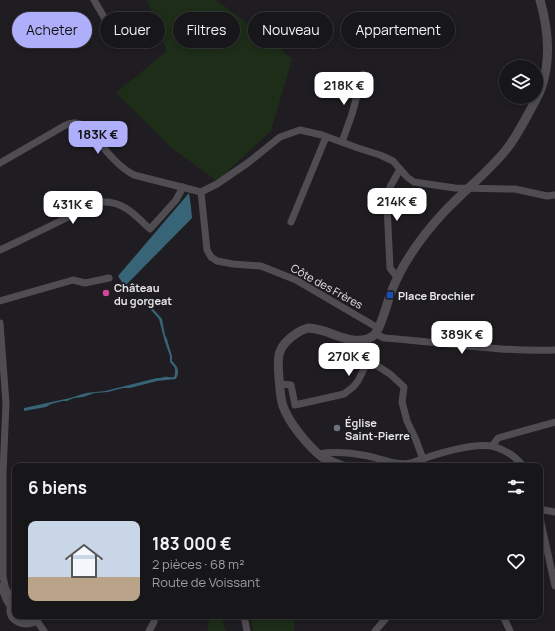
<!DOCTYPE html>
<html lang="fr">
<head>
<meta charset="utf-8">
<style>
	:root { --surface:#171619; --page:#242326; --text:#f1f3f6; --muted:#9e9fa2; --line:#363538; --accent:#afaefa }
	body { margin:0; font-family:Manrope,sans-serif; background:var(--page); color:var(--text); height:100vh; display:flex; flex-direction:column; font-size:15px; white-space:nowrap }
	* { box-sizing:border-box; margin:0 }
	p { font-size:13px; color:var(--muted) }
	.icon { flex:none; width:22px; height:22px; fill:none; stroke:currentColor; stroke-width:2; stroke-linecap:round; stroke-linejoin:round }
	.map { position:relative; flex:1; overflow:hidden }
	.details { position:absolute; left:12px; top:463px; width:531px; height:156px; display:flex; flex-direction:column; background:var(--surface); border-radius:8px; box-shadow:0 2px 6px #0003,0 0 0 1px var(--line) }
	.details>* { flex:none }
	.top-card { position:absolute; left:12px; top:12px; width:531px; height:36px; display:flex; gap:8px }
	.controls { position:absolute; left:499px; top:60px; display:grid; gap:8px }
	.controls a { display:grid; place-items:center; width:44px; height:44px; border-radius:50%; background:var(--surface); box-shadow:0 2px 6px #0003,0 0 0 1px var(--line); font-size:20px }
	.price { position:absolute; translate:-50% -34px; padding:0 9px; border-radius:8px; background:#fff; color:#222; font-size:13px; line-height:26px; filter:drop-shadow(0 1px 2px #0008) }
	.price::after { content:''; position:absolute; left:50%; top:24px; width:12px; height:9px; margin-left:-6px; background:inherit; clip-path:polygon(0 0,100% 0,50% 100%) }
	.price.selected { background:var(--accent); color:#111 }
	ul { padding:0; list-style:none }
	li { display:flex; align-items:center; gap:12px; height:100px; padding:0 16px }
	li span { display:grid; place-items:center; flex:none; width:112px; height:80px; border-radius:8px; color:#555 }
	li>.icon { margin-inline-start:auto }
	span .icon { width:48px; height:48px; fill:#fffc; stroke-width:1 }
	li b { font-size:17px }
	h2 { display:flex; justify-content:space-between; align-items:center; height:48px; padding:0 16px; font-size:17px }
	.chip { padding:0 14px; border-radius:18px; background:var(--surface); box-shadow:0 2px 6px #0003,0 0 0 1px var(--line); font-size:14px; line-height:36px }
	.chip.selected { background:var(--accent); color:#111 }
	.map>svg:first-child { display:block }
	.green { fill:#1d2d18 }
	.water { fill:#376477 }
	.lines { fill:none; stroke-linecap:round; stroke-linejoin:round }
	.street { stroke:#504d52; stroke-width:7 }
	.secondary { stroke:#504d52; stroke-width:9 }
	.hotel-dot { fill:#d1479c; stroke:#1f1d21; stroke-width:1.5 }
	.transit-dot { fill:#1a4fb4; stroke:#1f1d21; stroke-width:1.5 }
	.worship-dot { fill:#6b7280; stroke:#1f1d21; stroke-width:1.5 }
	.labels { text-anchor:middle; dominant-baseline:central; stroke-width:3.5; stroke-linejoin:round; paint-order:stroke }
	.street-label { font-size:11px; fill:#e6e5e8; stroke:#1f1d21 }
	.poi-label { font-size:11px; font-weight:bold; fill:#e6e5e8; stroke:#1f1d21; text-anchor:start }
</style>
</head>
<body>
<div class="map">
<svg width="555" height="631" viewBox="0 0 555 631">
	<rect width="100%" height="100%" fill="#1f1d21"/>
	<g class="green">
		<polygon points="147,0 216,0 265,36 292,59 271,131 217,181 173,149 116,93 167,51"/>
		<polygon points="210,616 222,616 223,623 226,631 207,631"/>
		<polygon points="250,616 295,616 294,631 253,631"/>
	</g>
	<g class="water">
		<polygon points="189,193 191,207 192,218 126,285 124,285 118,276"/>
		<path d="M146,301L162,319L165,335L167,339L168,343L172,356V361L177,367L178,371V374L176,379L157,381L130,388H123L108,392L95,393L83,397L74,398L67,401H63L51,404L46,407L24,411V408L70,398L86,393L105,391L157,378C160,378 161,378 164,377C167,376 170,378 174,377L175,374V368L170,362V356L165,342L159,319L144,302Z"/>
	</g>
	<g class="lines">
		<g class="street">
			<polyline points="94,0 116,38"/>
			<polyline points="342,142 352,114 363,74"/>
			<path d="M0,163L64,126C73,122 79,121 87,128C100,143 116,166 134,175L201,192"/>
			<polyline points="201,192 217,184 249,162 280,137 300,130 322,135 358,148 380,155 393,161 407,177 414,182 455,188 515,189 547,196 555,195"/>
			<polyline points="201,192 207,250 211,257 217,261 233,264 261,266 296,280 378,328"/>
			<polyline points="291,222 326,137"/>
			<path d="M0,250C23,239 47,228 70,216C78,212 85,205 94,203C100,202 107,201 113,203C128,206 139,219 150,229L176,200L183,187"/>
			<polyline points="397,277 390,268 387,205 390,187 400,169"/>
			<polyline points="0,301 73,280 85,283 109,278"/>
			<path d="M0,323L6,403L3,473V576C5,586 5,593 15,598"/>
			<path d="M376,334L384,338C441,342 498,352 555,350"/>
			<polyline points="362,341 368,360 390,374 404,387 402,402 407,421 416,440 423,459"/>
			<polyline points="280,384 291,385 295,405 344,394 353,387 358,381 364,369"/>
			<path d="M492,446C504,449 515,456 523,466"/>
			<path d="M319,454C335,451 352,453 368,456C382,459 396,466 411,463C433,455 469,443 492,446L498,438L555,422"/>
			<polyline points="540,511 544,510 555,512"/>
			<polyline points="540,518 555,586"/>
			<path d="M2,586C3,594 5,599 10,606"/>
			<polyline points="244,616 247,631"/>
			<polyline points="503,616 510,631"/>
			<polyline points="37,621 44,631"/>
			<polyline points="149,631 154,622 155,616"/>
			<polyline points="375,631 388,616"/>
		</g>
		<g class="secondary">
			<path d="M343,466C336,463 328,461 322,457C308,446 289,423 283,406C280,397 280,387 279,378C277,356 277,346 297,333C300,331 304,329 308,328C314,328 319,330 324,331C339,336 358,346 373,336C380,331 387,304 390,295C395,282 401,269 409,257C419,241 431,226 444,212C464,191 487,173 506,150C514,140 520,129 526,118C531,108 537,99 541,89C551,61 548,28 540,0"/>
			<path d="M15,601C0,620 31,631 39,616"/>
		</g>
	</g>
	<circle class="hotel-dot" cx="106" cy="293" r="4"/>
	<rect class="transit-dot" x="386" y="291" width="8" height="8" rx="2"/>
	<circle class="worship-dot" cx="337" cy="428" r="4"/>
	<g class="labels">
		<g class="street-label">
			<text transform="translate(327 286) rotate(29)">Côte des Frères</text>
		</g>
		<g class="poi-label">
			<text x="114" y="287">Château<tspan x="114" dy="13">du gorgeat</tspan></text>
			<text x="398" y="295">Place Brochier</text>
			<text x="345" y="422">Église<tspan x="345" dy="13">Saint-Pierre</tspan></text>
		</g>
	</g>
</svg>
<div class="controls">
<a><svg class="icon" aria-label="layers" viewBox="0 0 24 24"><path d="M12 4l9 5-9 5-9-5zM3 14l9 5 9-5"/></svg></a>
</div>
<b class="price" style="left:344px;top:106px">218K €</b>
<b class="price selected" style="left:98px;top:155px">183K €</b>
<b class="price" style="left:397px;top:222px">214K €</b>
<b class="price" style="left:73px;top:225px">431K €</b>
<b class="price" style="left:462px;top:355px">389K €</b>
<b class="price" style="left:349px;top:377px">270K €</b>
<div class="top-card">
<a class="chip selected">Acheter</a>
<a class="chip">Louer</a>
<a class="chip">Filtres</a>
<a class="chip">Nouveau</a>
<a class="chip">Appartement</a>
</div>
<section class="details">
<h2>6 biens<svg class="icon" aria-label="filters" viewBox="0 0 24 24"><path d="M4 7h16M4 17h16"/><circle cx="9" cy="7" r="2"/><circle cx="15" cy="17" r="2"/></svg></h2>
<ul>
<li><span style="background:linear-gradient(#c9d6e8 70%,#b9a48a 0)"><svg class="icon" aria-label="home" viewBox="0 0 24 24"><path d="M3 11l9-7 9 7M6 9v11h12V9"/></svg></span><div><b>183 000 €</b><p>2 pièces · 68 m²</p><p>Route de Voissant</p></div><svg class="icon" aria-label="heart" viewBox="0 0 24 24"><path d="M12 20l-8-8c-3-5 5-10 8-4 3-6 11-1 8 4z"/></svg></li>
</ul>
</section>
</div>
</body>
</html>
